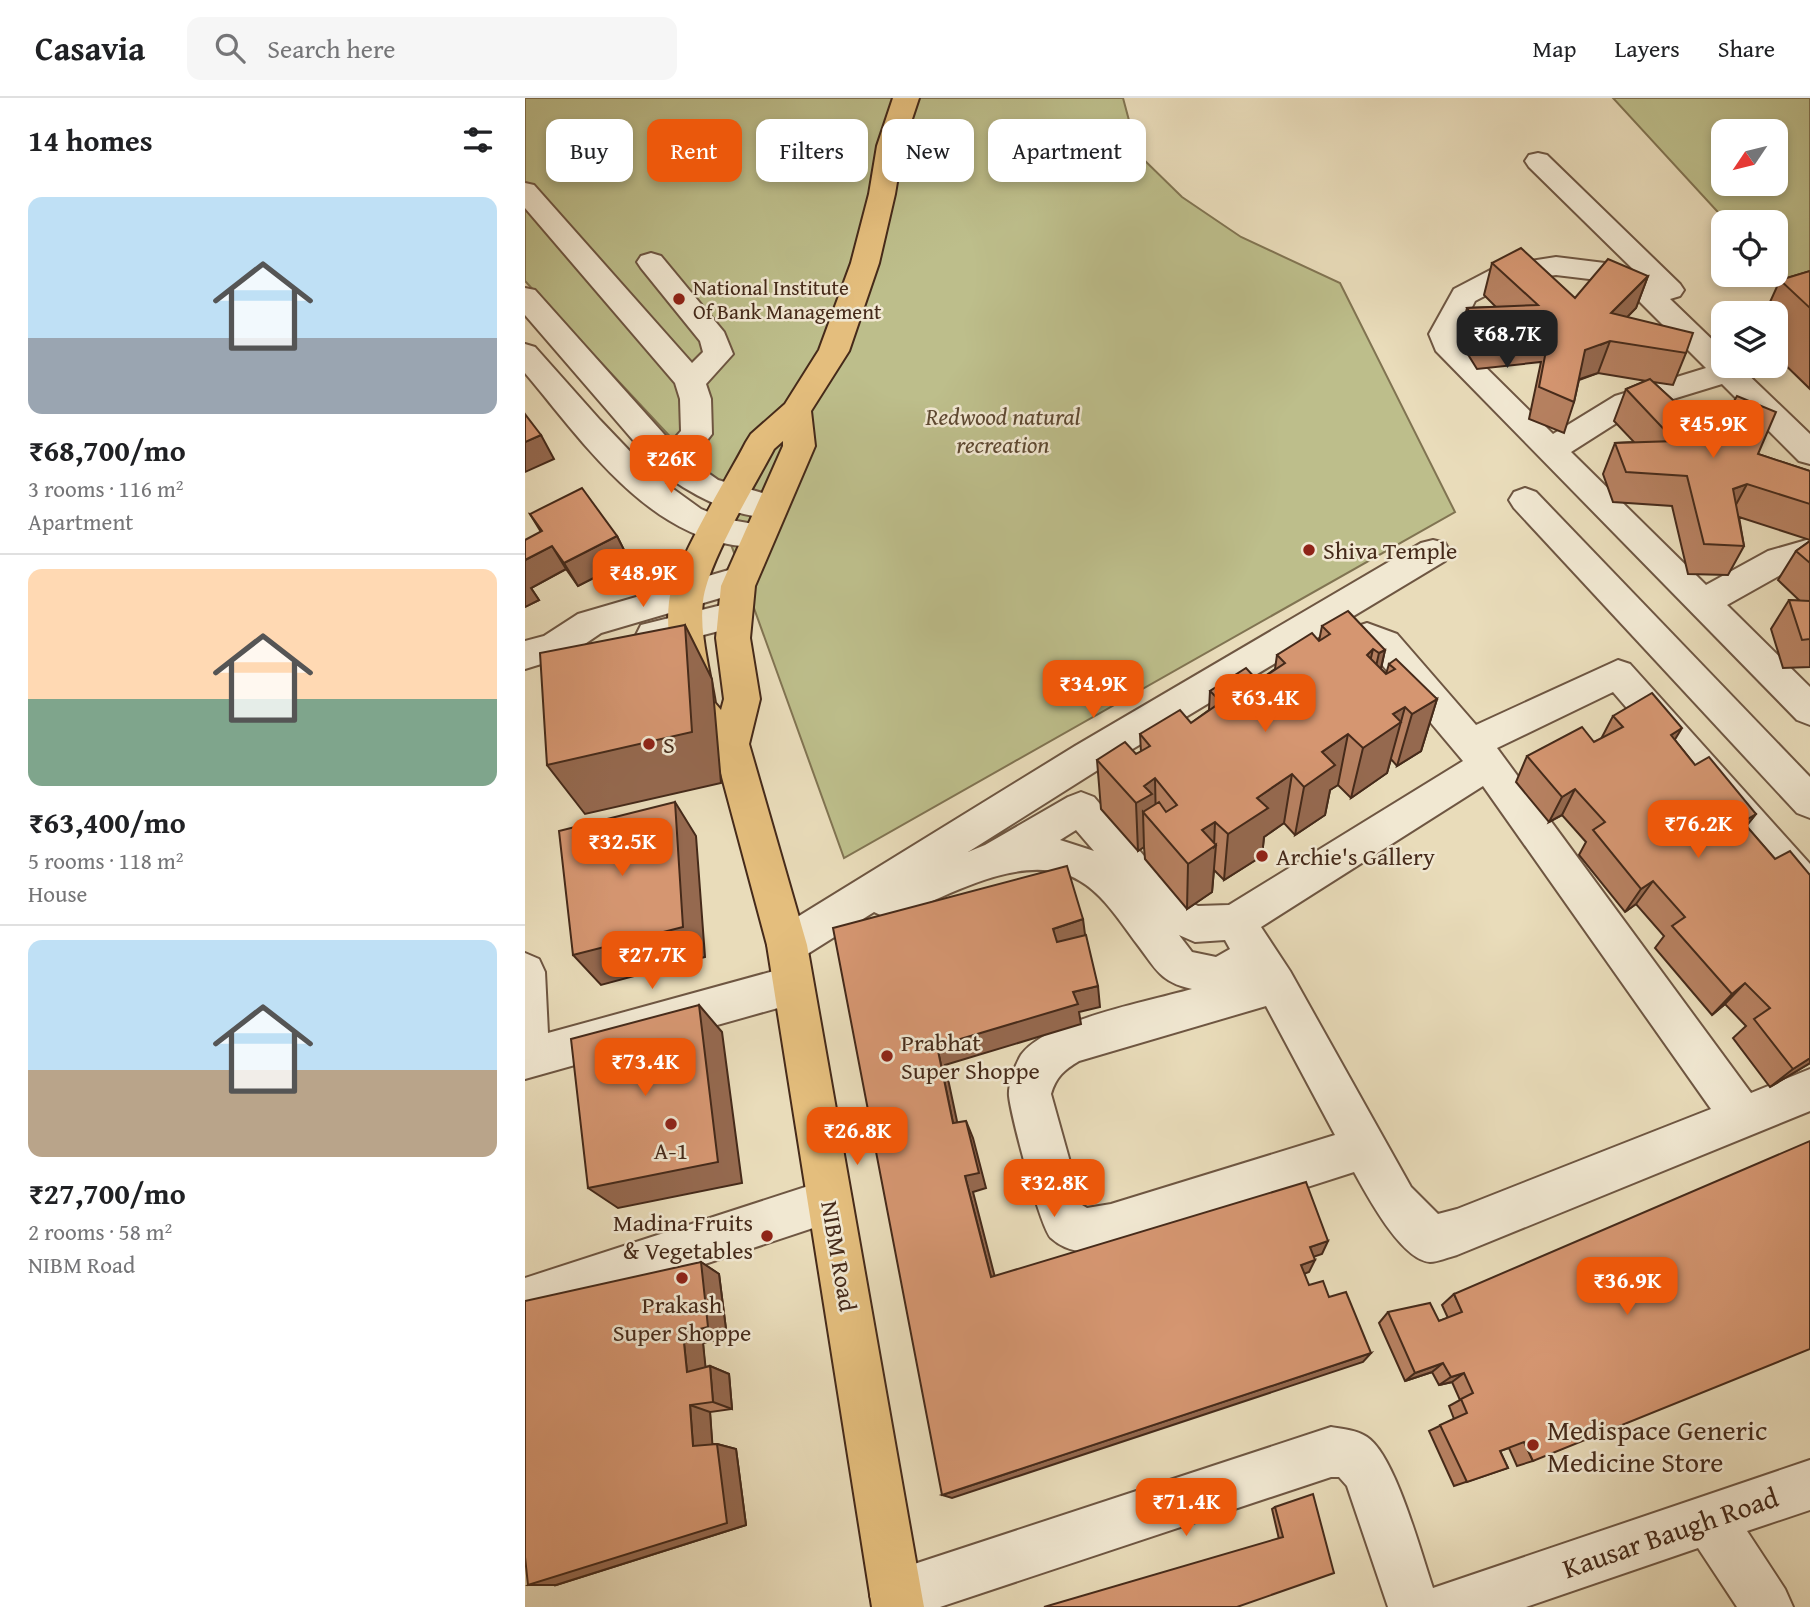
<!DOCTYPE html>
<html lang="en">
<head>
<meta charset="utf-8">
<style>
	:root { --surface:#fff; --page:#f6f6f6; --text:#202124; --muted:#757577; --line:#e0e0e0; --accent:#ea580c }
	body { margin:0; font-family:"Gentium Book Plus",serif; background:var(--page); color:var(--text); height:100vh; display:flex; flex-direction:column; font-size:26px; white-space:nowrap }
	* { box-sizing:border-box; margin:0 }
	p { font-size:23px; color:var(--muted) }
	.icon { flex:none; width:38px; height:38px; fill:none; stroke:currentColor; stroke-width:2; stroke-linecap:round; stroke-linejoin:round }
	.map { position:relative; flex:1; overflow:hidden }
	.sheet { display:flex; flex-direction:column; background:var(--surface); width:525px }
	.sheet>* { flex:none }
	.guide { position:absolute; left:21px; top:21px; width:665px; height:63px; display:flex; gap:14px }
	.needle { width:46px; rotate:235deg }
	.buttons { position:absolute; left:1186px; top:21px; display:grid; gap:14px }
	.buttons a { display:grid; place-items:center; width:77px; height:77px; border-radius:14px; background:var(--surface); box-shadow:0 4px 10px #0003; font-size:35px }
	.price { position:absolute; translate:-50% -60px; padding:0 16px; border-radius:14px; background:var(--accent); color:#fff; font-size:23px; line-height:46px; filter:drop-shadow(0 2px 4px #0008) }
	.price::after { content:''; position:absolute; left:50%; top:42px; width:21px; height:16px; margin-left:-10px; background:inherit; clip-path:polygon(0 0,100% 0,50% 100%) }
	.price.active { background:#222; color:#fff }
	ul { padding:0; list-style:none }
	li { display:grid; align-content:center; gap:14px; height:371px; padding:0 28px }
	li+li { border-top:2px solid var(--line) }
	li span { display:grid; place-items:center; height:217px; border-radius:14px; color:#555 }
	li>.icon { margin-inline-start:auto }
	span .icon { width:126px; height:126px; fill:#fffc; stroke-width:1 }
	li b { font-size:30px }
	h2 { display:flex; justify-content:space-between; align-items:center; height:84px; padding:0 28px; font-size:30px }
	.tag { padding:0 24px; border-radius:14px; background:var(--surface); box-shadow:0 4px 10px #0003; font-size:24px; line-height:63px }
	.tag.active { background:var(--accent); color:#fff }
	header { display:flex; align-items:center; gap:42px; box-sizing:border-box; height:98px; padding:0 35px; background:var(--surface); border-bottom:2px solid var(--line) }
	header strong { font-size:33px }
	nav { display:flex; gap:38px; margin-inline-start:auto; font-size:24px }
	.search { width:490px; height:63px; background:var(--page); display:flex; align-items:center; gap:18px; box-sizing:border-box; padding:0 24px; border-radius:14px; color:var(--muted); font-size:26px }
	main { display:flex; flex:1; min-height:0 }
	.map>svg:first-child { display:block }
	.green { fill:#bdbe8b; stroke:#817452; stroke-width:2; fill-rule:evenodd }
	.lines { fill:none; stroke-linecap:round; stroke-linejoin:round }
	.minor-casing { stroke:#6e5642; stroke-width:4 }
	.major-casing { stroke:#452a1a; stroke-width:4 }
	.minor { fill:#f1e8d2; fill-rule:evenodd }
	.major { fill:#e4be7d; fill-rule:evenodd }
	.wall { fill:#b78161; stroke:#452a1a; stroke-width:2 }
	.shaded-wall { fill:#95694f; stroke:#452a1a; stroke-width:2 }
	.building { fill:#d59671; stroke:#452a1a; stroke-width:2 }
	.poi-dot { fill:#8f2418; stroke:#f1e8d2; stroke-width:2.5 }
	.labels { text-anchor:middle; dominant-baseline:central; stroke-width:5; stroke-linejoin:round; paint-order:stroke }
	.far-poi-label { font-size:21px; fill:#452a1a; stroke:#f1e8d2; text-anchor:start }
	.park-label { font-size:24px; font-style:italic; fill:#5d4831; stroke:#f1e8d2 }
	.poi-label { font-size:24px; fill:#452a1a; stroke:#f1e8d2; text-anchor:start }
	.street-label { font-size:24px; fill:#452a1a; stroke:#f1e8d2 }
	.near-poi-label { font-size:28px; fill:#452a1a; stroke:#f1e8d2; text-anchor:start }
	.near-street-label { font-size:28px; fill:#452a1a; stroke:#f1e8d2 }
</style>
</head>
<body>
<header>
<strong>Casavia</strong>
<div class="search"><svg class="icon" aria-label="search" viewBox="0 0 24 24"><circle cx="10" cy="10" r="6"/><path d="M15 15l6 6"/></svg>Search here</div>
<nav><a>Map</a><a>Layers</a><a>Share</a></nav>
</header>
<main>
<section class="sheet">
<h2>14 homes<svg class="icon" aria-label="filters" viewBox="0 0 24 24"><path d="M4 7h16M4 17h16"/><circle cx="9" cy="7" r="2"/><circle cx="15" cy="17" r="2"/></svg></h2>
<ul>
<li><span style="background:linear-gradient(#bfe0f5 65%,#9aa5b1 0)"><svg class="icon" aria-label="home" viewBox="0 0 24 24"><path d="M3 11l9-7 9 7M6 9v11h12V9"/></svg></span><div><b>₹68,700/mo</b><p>3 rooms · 116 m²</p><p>Apartment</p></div></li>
<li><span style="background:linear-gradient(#ffd9b3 60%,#7fa58c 0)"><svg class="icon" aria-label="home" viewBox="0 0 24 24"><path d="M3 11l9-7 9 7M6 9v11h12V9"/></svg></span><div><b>₹63,400/mo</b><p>5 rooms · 118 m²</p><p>House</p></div></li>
<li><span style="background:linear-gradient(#bfe0f5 60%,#b9a48a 0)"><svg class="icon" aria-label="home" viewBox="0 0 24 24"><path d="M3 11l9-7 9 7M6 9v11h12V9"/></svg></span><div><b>₹27,700/mo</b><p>2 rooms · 58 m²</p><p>NIBM Road</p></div></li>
</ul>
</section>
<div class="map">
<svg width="1285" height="1509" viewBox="0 0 1285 1509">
	<rect width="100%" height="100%" fill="#e9dcba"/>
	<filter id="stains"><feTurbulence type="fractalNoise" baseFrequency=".00286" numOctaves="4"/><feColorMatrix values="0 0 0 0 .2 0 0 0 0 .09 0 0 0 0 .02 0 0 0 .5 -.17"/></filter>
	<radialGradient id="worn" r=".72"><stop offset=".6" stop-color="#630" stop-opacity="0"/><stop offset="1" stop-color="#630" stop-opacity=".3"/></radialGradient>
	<g class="green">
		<polygon points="0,0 598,0 613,56 657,99 716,139 815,185 930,414 319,760 181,377 0,183"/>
		<path d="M1088,0H1285V215L1250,177L1251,124H1202ZM1199,33H1251V86H1199Z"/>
	</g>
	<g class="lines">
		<g class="minor-casing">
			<g id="minor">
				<path d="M1013,55L1022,57L1155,186L1159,192L1155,198L1145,201L1199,253V268H1214L1285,336V366L1274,363L1197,286L1112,312L1046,354L1181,487L1243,453L1285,441V465L1266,471L1202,507L1285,589V627L1272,622L911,253L904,236L929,191L973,168L1031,159L1088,166L1113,176L1004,69L1000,63L1004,57ZM1031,177L1081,183L1108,197L1181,270L1090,298L1028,336L939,248L934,236L950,203L990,182Z"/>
				<path d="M0,85L9,87L167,265L178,254L175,243L116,170L112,164L116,158L126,155L136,158L199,234L208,256L181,286L186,301L187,336L166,363L193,382L258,401L263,409L258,417C225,427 173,400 146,381L140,385L176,411L200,421L246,429L250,438L246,447C233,451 222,449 208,447C117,432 56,341 0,275V246L10,249L75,322L119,368L126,363L0,217V190L10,192L146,344L156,333L155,301L150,285L0,110Z"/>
				<polygon points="1000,390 1011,394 1285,679 1285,720 1272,715 989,410 984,402 989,394"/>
				<path d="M908,442L920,445L925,454L920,463L576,670L443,754L460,747L543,699L556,694L569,699L653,798L673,808L704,807L938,663L848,556L845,554L807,574L795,570L789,560L795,550L830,529L842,525L872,536L951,627L1093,562L1105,566L1285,766V811L1271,806L1088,594L972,650L1226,995L1285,971V1013L932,1157C924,1159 913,1164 905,1164C876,1162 842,1097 829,1074L586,1152C564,1155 544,1156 526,1140C515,1129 486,1017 484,998C483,987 490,967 496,957C521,922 625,903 667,891C635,884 631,871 612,846C596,825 579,797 555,783C499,749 418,802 364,821L349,814L276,860L262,865L248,860L242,847L248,834L550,648L896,445ZM958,688L1186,1011L932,1111L913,1116L886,1089L765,873L736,829ZM551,732L569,753L535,742ZM654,837L670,844L700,842L705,851L691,859L667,854ZM741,908L810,1037L586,1106L562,1110L557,1107L526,996C531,979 539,972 554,963Z"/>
				<polygon points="214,469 226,473 231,482 226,491 76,535 42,558 0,571 0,543 19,538 53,516"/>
				<polygon points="209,504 221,508 226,517 221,526 128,550 116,547 111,537 116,527"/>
				<polygon points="0,855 14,861 20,874 23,935 267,868 281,874 287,887 281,900 267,906 0,981"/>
				<polygon points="305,1081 321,1087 327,1103 321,1119 0,1226 0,1180"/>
				<path d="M806,1329C818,1331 832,1332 842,1339C870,1357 896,1455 908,1490L1285,1362V1412L1222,1433L1260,1491L1268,1509H1212L1173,1450L1001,1509H863L822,1388L814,1379H806L415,1509H350L345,1498L353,1480L371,1472Z"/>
			</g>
		</g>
		<g class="major-casing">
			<path id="major" d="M368,0H394L378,48L370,96L354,165L324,253L286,313L290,348L230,488L225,540L235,601L224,646L282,847L399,1509H347L242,847L190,653L160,621L155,611C150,577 140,538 144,504C149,464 201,383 221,344L226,336L260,306L294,252L326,165L344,96L352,48ZM258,343V348L196,488L191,540L199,601L196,612L190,605C185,573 174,536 178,503C183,463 229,389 249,351Z"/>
		</g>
		<use href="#minor" class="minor"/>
		<use href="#major" class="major"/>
	</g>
	<g class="wall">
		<polygon points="967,165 1050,200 1123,178 1111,210 1102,219 1161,255 1148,287 1128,284 1188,339 1233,356 1285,373 1285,442 1214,419 1219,448 1203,477 1163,476 1147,408 1088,404 1078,376 1090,345 1109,344 1089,323 1101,291 1121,283 1073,275 1054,282 1049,304 1039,335 1004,321 1016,264 952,271 934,242 942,210 971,209 959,197"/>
		<polygon points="1285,173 1285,291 1251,258 1251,215 1240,215 1255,182"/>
		<polygon points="5,416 92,438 104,462 53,488 41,471 6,490 14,502 0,509 16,434"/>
		<polygon points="1285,443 1285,569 1258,570 1246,531 1264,502 1275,503 1253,482 1271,453"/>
		<polygon points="797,528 860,552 856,571 861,576 864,566 912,601 896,653 872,668 866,661 862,675 826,700 813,687 805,692 800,717 770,737 759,725 739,739 737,758 699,782 689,772 687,794 662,811 620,761 619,749 613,753 576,711 572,662 611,656 616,654 615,636 666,625 684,612 685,593 733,583 750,571 752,557 794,543"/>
		<polygon points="1088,618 1150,642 1170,667 1231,716 1221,728 1250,761 1285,777 1285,965 1245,989 1208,940 1221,928 1200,906 1187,917 1130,850 1139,838 1111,806 1100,814 1054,757 1061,744 1037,717 1024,724 991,684 1002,658 1069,644 1076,641"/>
		<polygon points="176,1164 194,1176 202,1239 178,1245 180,1269 185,1268 204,1276 207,1311 185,1314 187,1346 192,1346 211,1351 221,1427 31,1487"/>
		<polygon points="929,1196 1008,1363 992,1368 984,1350 975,1353 983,1370 929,1388 904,1333 929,1321 924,1308 935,1302 927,1284 914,1287 907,1274 880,1283 854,1225 863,1214 914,1223 923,1220 917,1207"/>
		<polygon points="750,1409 809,1475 754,1441 747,1411"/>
	</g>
	<g class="shaded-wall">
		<polygon points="1123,178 1111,210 1075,247 1085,243 1073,275 1049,283 1060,252 1086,215"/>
		<polygon points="16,337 29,361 0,374 0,344"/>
		<polygon points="1222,386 1206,416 1208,391"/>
		<polygon points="92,438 104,462 53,488 39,465"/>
		<polygon points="27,448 41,471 6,490 14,502 0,509 0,462"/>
		<polygon points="160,527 187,581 196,685 60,716 22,667"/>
		<polygon points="848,551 836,604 842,557"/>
		<polygon points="860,552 848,605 842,609 854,555"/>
		<polygon points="912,601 896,653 872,668 887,616"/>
		<polygon points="880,609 862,675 826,700 838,650 868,616"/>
		<polygon points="1157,630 1141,656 1146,637"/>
		<polygon points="823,636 813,687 805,692 800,717 770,737 779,689 797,654"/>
		<polygon points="767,676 759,725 739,739 737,758 699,782 703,736 732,700"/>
		<polygon points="630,680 631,728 618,714 619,749 613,753 611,705 619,688"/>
		<polygon points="1050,691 1037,717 1024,724 1037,699"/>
		<polygon points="150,704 171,738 180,859 76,887 48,857"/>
		<polygon points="1231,716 1211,741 1218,724"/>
		<polygon points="690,724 689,749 691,747 687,794 662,811 663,766 677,732"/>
		<polygon points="1128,783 1111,806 1100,814 1116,791"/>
		<polygon points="558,821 561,844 532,853 528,831"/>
		<polygon points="1220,885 1200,906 1187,917 1207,896"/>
		<polygon points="573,888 575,909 554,914 556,926 420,967 436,1042 428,1025 412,948 548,894"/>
		<polygon points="174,907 197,934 217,1085 93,1110 63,1090"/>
		<polygon points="1285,960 1285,965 1245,989 1268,971"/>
		<polygon points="441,1023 448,1040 461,1090 448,1094 473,1191 466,1179 440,1078"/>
		<polygon points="803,1143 797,1156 779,1162 785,1149"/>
		<polygon points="790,1162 784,1174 771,1179 776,1167"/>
		<polygon points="176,1164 194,1176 202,1239 178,1245 182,1283 162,1274 158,1235"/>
		<polygon points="846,1255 838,1264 427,1400 417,1397"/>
		<polygon points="918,1265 907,1274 880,1283 890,1275"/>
		<polygon points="185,1268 204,1276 207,1311 188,1304"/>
		<polygon points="939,1275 927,1284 914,1287 926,1279"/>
		<polygon points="165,1307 185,1314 188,1354 168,1348"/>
		<polygon points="192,1346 211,1351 221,1427 31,1487 3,1487"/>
	</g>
	<g class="building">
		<polygon points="996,150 1050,200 1083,161 1123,178 1086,215 1168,235 1161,255 1085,243 1060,252 1049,304 1014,289 1025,232 961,239 942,210 1013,207 967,165"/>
		<polygon points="1285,173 1285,210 1255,182"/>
		<polygon points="1125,281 1188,339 1212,298 1251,314 1233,356 1285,373 1285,406 1222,386 1208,391 1219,448 1179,446 1162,378 1101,374 1090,345 1150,343 1101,291"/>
		<polygon points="0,316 16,337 0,344"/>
		<polygon points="57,390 92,438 39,465 27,448 0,462 0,442 17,433 5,416"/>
		<polygon points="1285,443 1285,465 1271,453"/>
		<polygon points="1264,502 1285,503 1285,541 1277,542"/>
		<polygon points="823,513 860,552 854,555 848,551 842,557 861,576 870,571 864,566 871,561 912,601 887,616 880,609 868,616 876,624 838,650 823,636 797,654 810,667 779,689 767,676 732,700 743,710 703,736 690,724 677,732 691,747 663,766 618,714 634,704 641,714 652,707 630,680 619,688 627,696 611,705 572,662 600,644 611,656 625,648 615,636 655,612 666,625 696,604 685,593 721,570 733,583 760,565 752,557 787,535 794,543 805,536 797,528"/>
		<polygon points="160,527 167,634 22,667 15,555"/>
		<polygon points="1127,595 1157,630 1146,637 1170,667 1184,659 1231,716 1218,724 1250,761 1265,753 1285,777 1285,960 1268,971 1229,921 1245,910 1220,885 1207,896 1147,828 1160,819 1128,783 1116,791 1068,732 1080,724 1050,691 1037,699 1002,658 1057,629 1069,644 1098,629 1088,618"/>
		<polygon points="150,704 158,829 48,857 34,733"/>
		<polygon points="542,768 558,821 528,831 532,844 561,837 573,888 548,894 553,906 412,948 428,1025 441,1023 454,1075 440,1078 466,1179 781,1084 803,1143 785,1149 790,1162 776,1167 784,1187 798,1183 804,1199 821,1194 846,1255 417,1397 308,830"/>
		<polygon points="174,907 193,1064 63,1090 46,941"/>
		<polygon points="1285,1043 1285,1251 1008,1363 999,1344 975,1353 983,1370 942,1384 915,1327 942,1315 936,1301 948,1295 939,1275 926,1279 918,1265 890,1275 863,1214 905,1205 914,1223 937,1214 929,1196"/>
		<polygon points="176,1164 183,1229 158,1235 162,1274 185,1268 188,1304 165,1307 168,1348 192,1346 202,1425 3,1487 0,1459 0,1203"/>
		<polygon points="788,1396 809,1475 712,1509 519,1509 758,1439 750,1409"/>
	</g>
	<g class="poi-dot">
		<circle cx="154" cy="201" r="7"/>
		<circle cx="784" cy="452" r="7"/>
		<circle cx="124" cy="646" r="7"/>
		<circle cx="737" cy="758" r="7"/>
		<circle cx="362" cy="958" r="7"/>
		<circle cx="146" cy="1026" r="7"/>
		<circle cx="242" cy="1138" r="7"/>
		<circle cx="157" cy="1180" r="7"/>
		<circle cx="1008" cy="1347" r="7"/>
	</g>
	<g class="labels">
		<g class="far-poi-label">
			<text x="168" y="189">National Institute<tspan x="168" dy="24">Of Bank Management</tspan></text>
		</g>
		<g class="park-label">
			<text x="478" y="318">Redwood natural<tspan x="478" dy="28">recreation</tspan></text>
		</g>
		<g class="poi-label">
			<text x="798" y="452">Shiva Temple</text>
			<text x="138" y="646">S</text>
			<text x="751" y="758">Archie's Gallery</text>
			<text x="376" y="944">Prabhat<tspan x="376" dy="28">Super Shoppe</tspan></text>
			<text x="146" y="1052" text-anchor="middle">A-1</text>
			<text x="228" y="1124" text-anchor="end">Madina Fruits<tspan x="228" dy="28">&amp; Vegetables</tspan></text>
			<text x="157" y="1206" text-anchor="middle">Prakash<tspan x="157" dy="28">Super Shoppe</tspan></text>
		</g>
		<g class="street-label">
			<text transform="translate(314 1158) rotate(80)">NIBM Road</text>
		</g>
		<g class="near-poi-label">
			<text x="1022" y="1331">Medispace Generic<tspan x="1022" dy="32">Medicine Store</tspan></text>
		</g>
		<g class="near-street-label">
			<text transform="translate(1145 1434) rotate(-19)">Kausar Baugh Road</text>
		</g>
	</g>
	<rect width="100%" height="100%" filter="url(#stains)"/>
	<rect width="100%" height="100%" fill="url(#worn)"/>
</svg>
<div class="buttons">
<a><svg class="needle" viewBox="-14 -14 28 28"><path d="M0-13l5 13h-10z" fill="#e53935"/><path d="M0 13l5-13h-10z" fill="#757577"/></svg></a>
<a><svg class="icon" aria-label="locate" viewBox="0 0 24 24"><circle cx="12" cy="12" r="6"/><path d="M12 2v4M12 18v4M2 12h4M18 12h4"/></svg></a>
<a><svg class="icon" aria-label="layers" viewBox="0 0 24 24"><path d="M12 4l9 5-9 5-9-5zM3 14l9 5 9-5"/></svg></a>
</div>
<b class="price active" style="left:982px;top:272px">₹68.7K</b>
<b class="price" style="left:1188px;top:362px">₹45.9K</b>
<b class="price" style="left:146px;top:397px">₹26K</b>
<b class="price" style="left:118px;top:511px">₹48.9K</b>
<b class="price" style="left:568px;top:622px">₹34.9K</b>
<b class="price" style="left:740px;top:636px">₹63.4K</b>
<b class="price" style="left:1173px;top:762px">₹76.2K</b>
<b class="price" style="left:97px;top:780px">₹32.5K</b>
<b class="price" style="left:127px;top:893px">₹27.7K</b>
<b class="price" style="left:120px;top:1000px">₹73.4K</b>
<b class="price" style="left:332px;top:1069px">₹26.8K</b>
<b class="price" style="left:529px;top:1121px">₹32.8K</b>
<b class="price" style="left:1102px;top:1219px">₹36.9K</b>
<b class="price" style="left:661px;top:1440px">₹71.4K</b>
<div class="guide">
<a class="tag">Buy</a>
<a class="tag active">Rent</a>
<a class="tag">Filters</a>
<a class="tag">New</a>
<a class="tag">Apartment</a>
</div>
</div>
</main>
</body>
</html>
